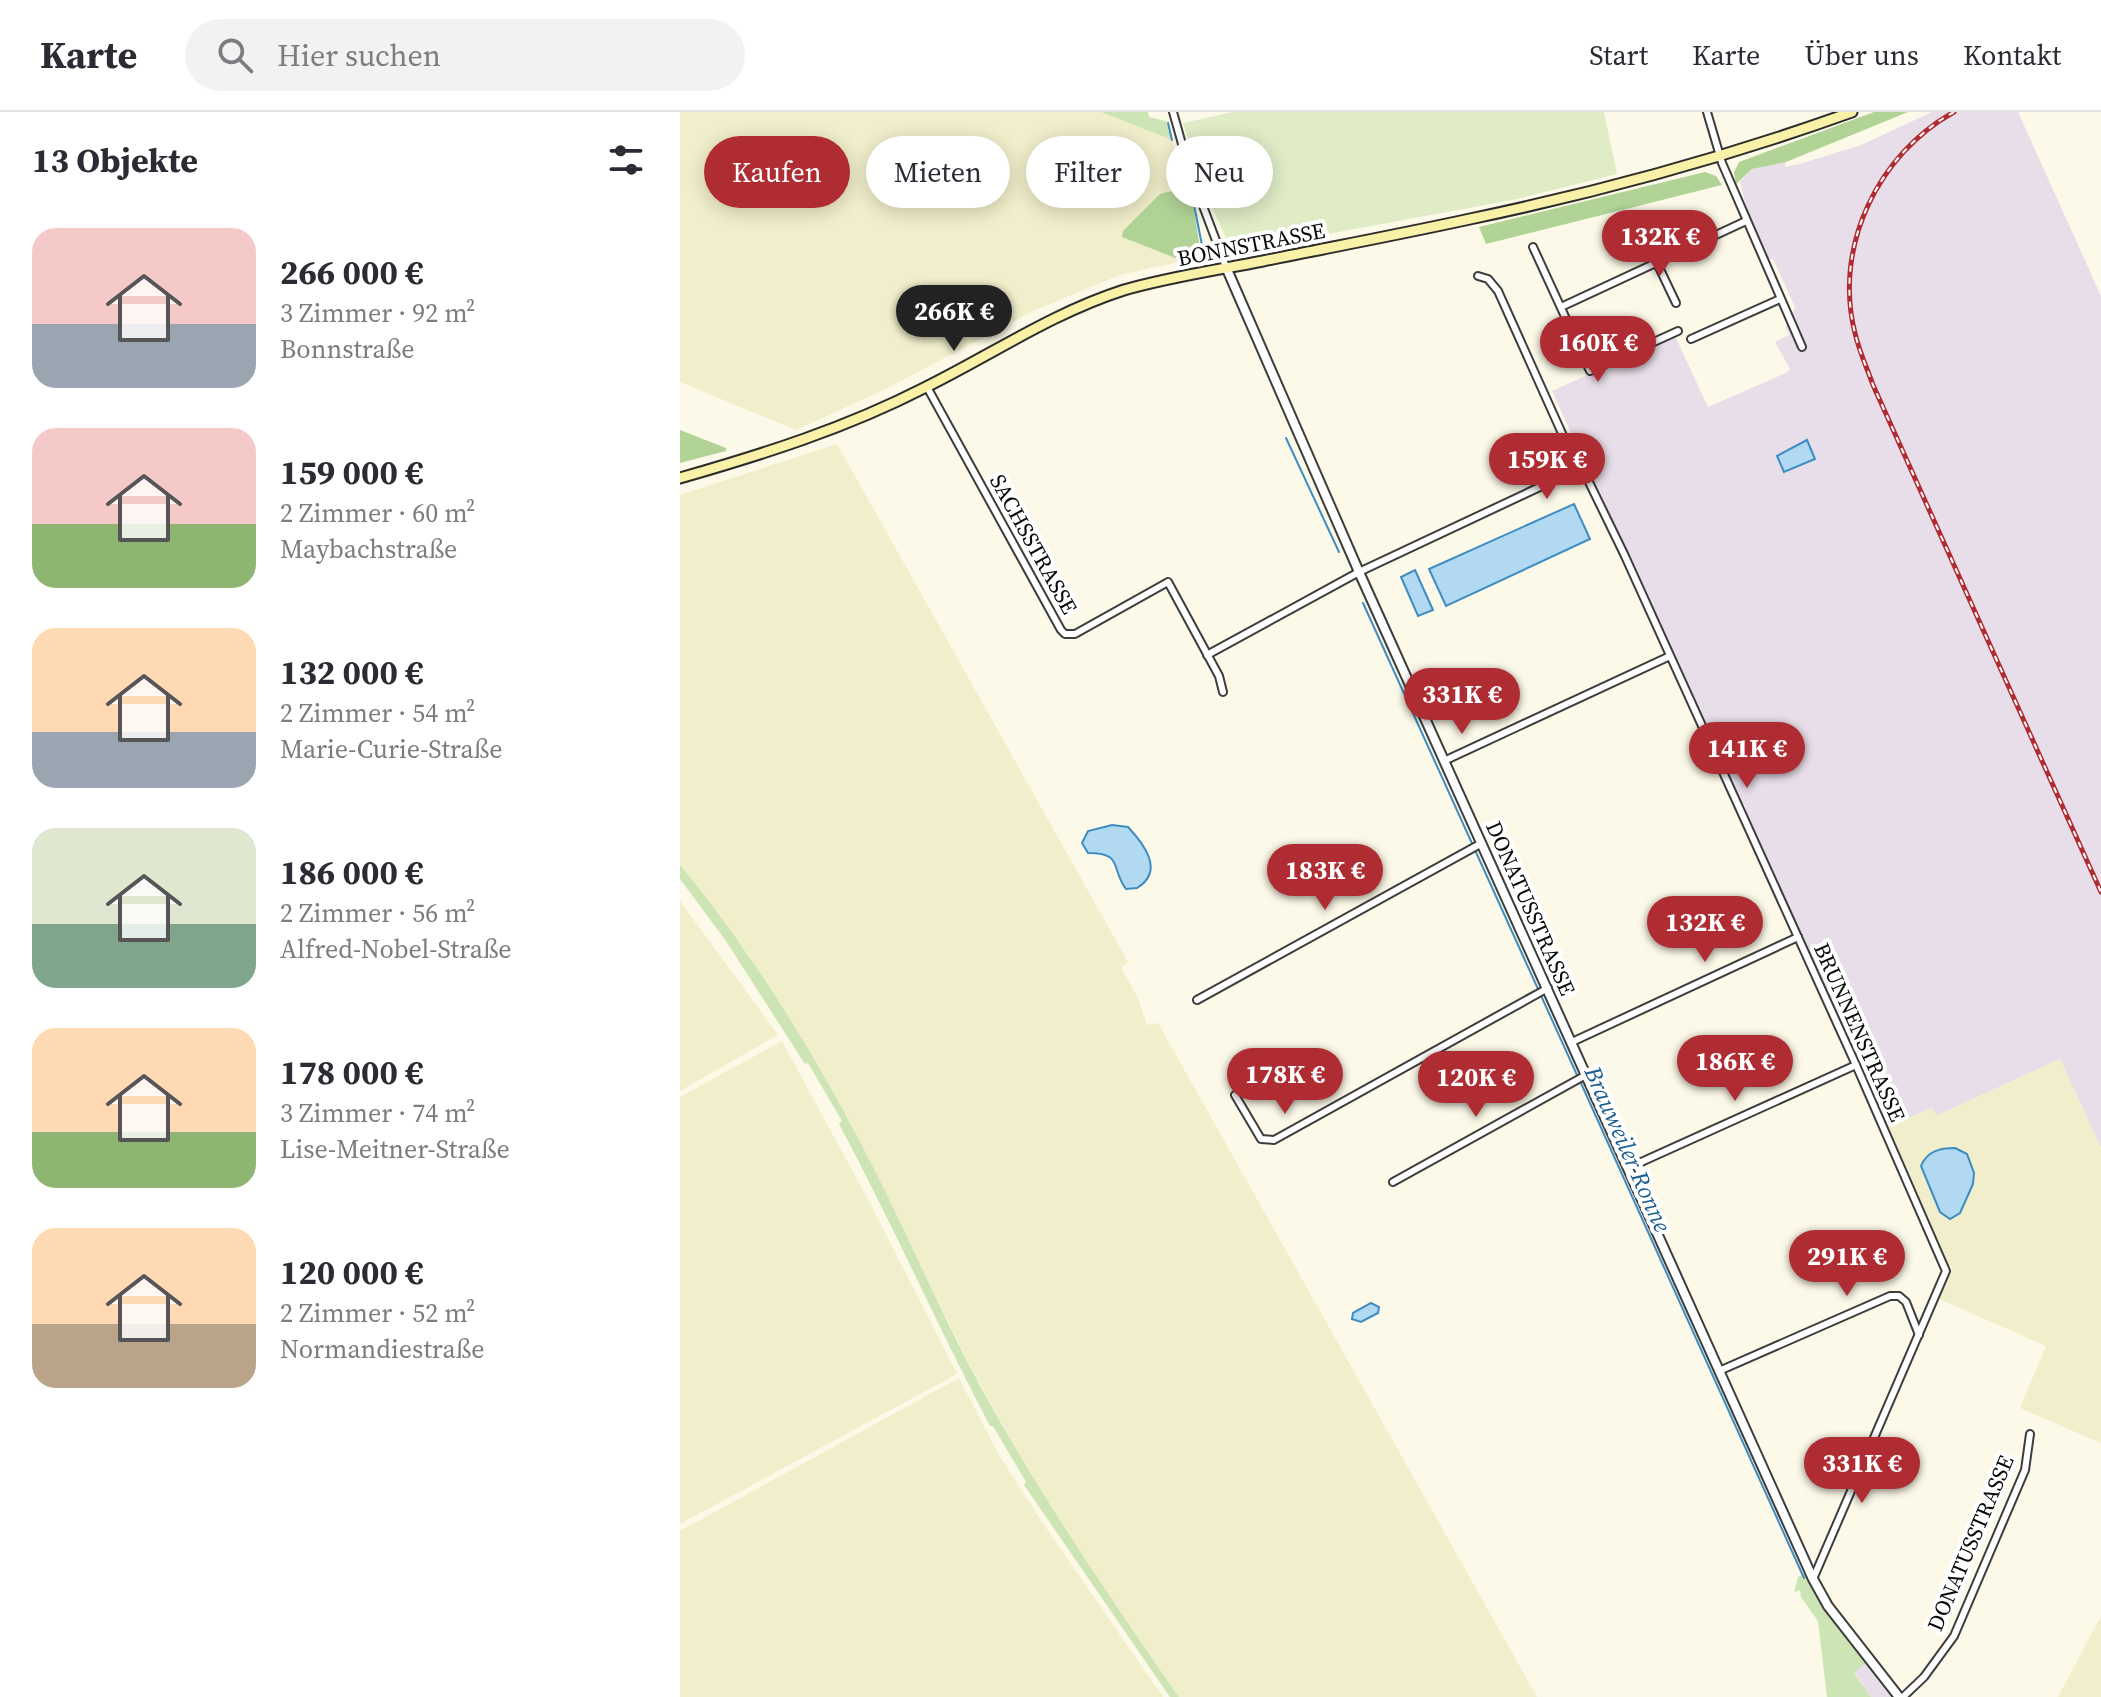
<!DOCTYPE html>
<html lang="de">
<head>
<meta charset="utf-8">
<style>
	:root { --surface:#fff; --page:#f2f2f3; --text:#2b2b33; --muted:#7c7c81; --line:#e1e1e2; --accent:#af2d32 }
	body { margin:0; font-family:"Source Serif 4",serif; background:var(--page); color:var(--text); height:100vh; display:flex; flex-direction:column; font-size:30px; white-space:nowrap }
	* { box-sizing:border-box; margin:0 }
	p { font-size:26px; color:var(--muted) }
	.icon { flex:none; width:44px; height:44px; fill:none; stroke:currentColor; stroke-width:2; stroke-linecap:round; stroke-linejoin:round }
	.map { position:relative; flex:1; overflow:hidden }
	.drawer { display:flex; flex-direction:column; background:var(--surface); width:680px }
	.drawer>* { flex:none }
	.hud { position:absolute; left:24px; top:24px; width:760px; height:72px; display:flex; gap:16px }
	.price { position:absolute; translate:-50% -68px; padding:0 18px; border-radius:28px; background:var(--accent); color:#fff; font-size:26px; line-height:52px; filter:drop-shadow(0 2px 4px #0008) }
	.price::after { content:''; position:absolute; left:50%; top:48px; width:24px; height:18px; margin-left:-12px; background:inherit; clip-path:polygon(0 0,100% 0,50% 100%) }
	.price.on { background:#222; color:#fff }
	ul { padding:0; list-style:none }
	li { display:flex; align-items:center; gap:24px; height:200px; padding:0 32px }
	li span { display:grid; place-items:center; flex:none; width:224px; height:160px; border-radius:24px; color:#555 }
	li>.icon { margin-inline-start:auto }
	span .icon { width:96px; height:96px; fill:#fffc; stroke-width:1 }
	li b { font-size:34px }
	h2 { display:flex; justify-content:space-between; align-items:center; height:96px; padding:0 32px; font-size:34px }
	.chip { padding:0 28px; border-radius:36px; background:var(--surface); box-shadow:0 4px 20px #0003; font-size:28px; line-height:72px }
	.chip.on { background:var(--accent); color:#fff }
	header { display:flex; align-items:center; gap:48px; box-sizing:border-box; height:112px; padding:0 40px; background:var(--surface); border-bottom:2px solid var(--line) }
	header strong { font-size:38px }
	nav { display:flex; gap:44px; margin-inline-start:auto; font-size:28px }
	.search { width:560px; height:72px; background:var(--page); display:flex; align-items:center; gap:20px; box-sizing:border-box; padding:0 28px; border-radius:44px; color:var(--muted); font-size:30px }
	main { display:flex; flex:1; min-height:0 }
	.map>svg:first-child { display:block }
	.industrial { fill:#e8dee9 }
	.farmland { fill:#f1eecb }
	.green { fill:#cde4b5 }
	.forest { fill:#b1d496 }
	.pitch { fill:#dfecc6 }
	.water { fill:#b1d9f1; stroke:#3d8dc3; stroke-width:2 }
	.lines { fill:none; stroke-linecap:round; stroke-linejoin:round }
	.stream { stroke:#3d8dc3; stroke-width:2 }
	.minor-casing { stroke:#3d3d3d; stroke-width:10 }
	.tertiary-casing { stroke:#3d3d3d; stroke-width:12 }
	.secondary-casing { stroke:#2c2c2c; stroke-width:13 }
	.minor { stroke:#fff; stroke-width:6 }
	.tertiary { stroke:#fff; stroke-width:8 }
	.secondary { stroke:#f9f1a7; stroke-width:9 }
	.rail-casing { stroke:#af2d32; stroke-width:5 }
	.rail { stroke:#fff; stroke-width:2; stroke-dasharray:6; stroke-linecap:butt }
	.labels { text-anchor:middle; dominant-baseline:central; stroke-width:8; stroke-linejoin:round; paint-order:stroke }
	.street-label { font-size:22px; fill:#0a0a0a; stroke:#fff }
	.water-label { font-size:24px; font-style:italic; fill:#1d5e91; stroke:#fff }
</style>
</head>
<body>
<header>
<strong>Karte</strong>
<div class="search"><svg class="icon" aria-label="search" viewBox="0 0 24 24"><circle cx="10" cy="10" r="6"/><path d="M15 15l6 6"/></svg>Hier suchen</div>
<nav><a>Start</a><a>Karte</a><a>Über uns</a><a>Kontakt</a></nav>
</header>
<main>
<section class="drawer">
<h2>13 Objekte<svg class="icon" aria-label="filters" viewBox="0 0 24 24"><path d="M4 7h16M4 17h16"/><circle cx="9" cy="7" r="2"/><circle cx="15" cy="17" r="2"/></svg></h2>
<ul>
<li><span style="background:linear-gradient(#f6c9c9 60%,#9aa5b1 0)"><svg class="icon" aria-label="home" viewBox="0 0 24 24"><path d="M3 11l9-7 9 7M6 9v11h12V9"/></svg></span><div><b>266 000 €</b><p>3 Zimmer · 92 m²</p><p>Bonnstraße</p></div></li>
<li><span style="background:linear-gradient(#f6c9c9 60%,#8fb573 0)"><svg class="icon" aria-label="home" viewBox="0 0 24 24"><path d="M3 11l9-7 9 7M6 9v11h12V9"/></svg></span><div><b>159 000 €</b><p>2 Zimmer · 60 m²</p><p>Maybachstraße</p></div></li>
<li><span style="background:linear-gradient(#ffd9b3 65%,#9aa5b1 0)"><svg class="icon" aria-label="home" viewBox="0 0 24 24"><path d="M3 11l9-7 9 7M6 9v11h12V9"/></svg></span><div><b>132 000 €</b><p>2 Zimmer · 54 m²</p><p>Marie-Curie-Straße</p></div></li>
<li><span style="background:linear-gradient(#dfe7d0 60%,#7fa58c 0)"><svg class="icon" aria-label="home" viewBox="0 0 24 24"><path d="M3 11l9-7 9 7M6 9v11h12V9"/></svg></span><div><b>186 000 €</b><p>2 Zimmer · 56 m²</p><p>Alfred-Nobel-Straße</p></div></li>
<li><span style="background:linear-gradient(#ffd9b3 65%,#8fb573 0)"><svg class="icon" aria-label="home" viewBox="0 0 24 24"><path d="M3 11l9-7 9 7M6 9v11h12V9"/></svg></span><div><b>178 000 €</b><p>3 Zimmer · 74 m²</p><p>Lise-Meitner-Straße</p></div></li>
<li><span style="background:linear-gradient(#ffd9b3 60%,#b9a48a 0)"><svg class="icon" aria-label="home" viewBox="0 0 24 24"><path d="M3 11l9-7 9 7M6 9v11h12V9"/></svg></span><div><b>120 000 €</b><p>2 Zimmer · 52 m²</p><p>Normandiestraße</p></div></li>
</ul>
</section>
<div class="map">
<svg width="1421" height="1585" viewBox="0 0 1421 1585">
	<rect width="100%" height="100%" fill="#fdf9e8"/>
	<g class="industrial">
		<polygon points="1252,0 1338,0 1421,184 1421,1036 1380,947 1256,1004 1251,996 1205,1017 1110,803 1112,801 1110,797 1107,798 1063,700 1066,698 1065,694 1063,691 1060,692 872,279 995,224 1028,295 1108,260 1110,257 1095,230 1109,223 1105,214 1115,209 1112,202 1115,195 1093,147 1088,147 1069,107 1060,70 1072,57 1106,50 1105,55 1123,51 1181,33"/>
		<polygon points="1187,1550 1212,1582 1212,1585 1191,1585 1174,1560"/>
	</g>
	<g class="farmland">
		<polygon points="0,0 421,0 492,28 507,75 480,82 442,125 503,149 440,163 353,199 204,278 116,318 0,270"/>
		<polygon points="157,332 448,850 441,856 457,884 467,913 478,911 857,1585 499,1585 413,1461 348,1359 288,1250 170,1011 117,918 67,841 0,753 0,383"/>
		<polygon points="0,789 98,923 0,979"/>
		<polygon points="102,929 192,1095 277,1262 0,1412 0,985"/>
		<polygon points="1380,947 1421,1036 1421,1331 1340,1296 1366,1234 1259,1187 1273,1155 1266,1152 1205,1017 1252,996 1256,1004"/>
		<polygon points="279,1266 319,1343 362,1410 483,1585 0,1585 0,1419"/>
		<polygon points="1421,1504 1421,1585 1378,1585"/>
	</g>
	<g class="green">
		<polygon points="421,0 468,0 469,5 486,9 492,28"/>
		<path d="M0,753C76,845 139,949 193,1055C226,1120 255,1187 288,1251C350,1369 423,1476 499,1585H490L344,1373L346,1370L313,1314H310C258,1215 212,1111 159,1012L162,1009L128,951L125,952L46,829L0,767Z"/>
		<polygon points="1126,1461 1144,1495 1187,1550 1174,1561 1191,1585 1147,1585 1138,1509 1121,1485 1120,1478 1114,1480 1118,1465"/>
	</g>
	<g class="forest">
		<polygon points="1194,0 1228,0 1106,50 1072,57 1056,72 1054,60 1059,50"/>
		<polygon points="1025,60 1036,64 1042,73 806,132 799,115"/>
		<polygon points="507,75 513,92 521,142 503,149 442,125 443,119 480,82"/>
		<polygon points="0,318 46,336 46,339 0,351"/>
	</g>
	<polygon class="pitch" points="553,0 924,0 937,62 837,87 572,136 552,135 548,131 522,72 503,11"/>
	<g class="water">
		<polygon points="1127,328 1135,347 1104,360 1097,344"/>
		<polygon points="894,392 910,427 766,494 749,457"/>
		<polygon points="735,458 753,498 738,504 721,465"/>
		<path d="M432,713L448,715C464,732 485,759 457,776L446,777C430,756 444,741 408,741L402,731L408,719Z"/>
		<path d="M1275,1036L1287,1042L1294,1061L1293,1072L1280,1101L1270,1107L1260,1100L1241,1054C1247,1039 1260,1036 1275,1036Z"/>
		<polygon points="691,1191 699,1195 698,1201 681,1210 672,1207 673,1201"/>
	</g>
	<g class="lines">
		<g class="stream">
			<polyline points="488,11 492,28"/>
			<polyline points="496,37 512,87"/>
			<polyline points="514,93 523,138"/>
			<polyline points="606,326 659,440"/>
			<polyline points="683,491 897,963"/>
			<polyline points="900,969 1124,1466"/>
		</g>
		<g class="minor-casing">
			<g id="minor">
				<polyline points="493,0 509,57 546,155"/>
				<polyline points="1027,0 1042,51 1122,235"/>
				<polyline points="853,135 910,259 998,219"/>
				<polyline points="977,151 996,191"/>
				<polyline points="798,164 808,167 818,179 898,357 906,364 944,442 1176,953 1266,1159 1133,1467"/>
				<polyline points="881,195 1066,109"/>
				<polyline points="1011,227 1100,187"/>
				<polyline points="247,275 381,518 385,522 395,522 488,470 539,564 543,580"/>
				<polyline points="527,543 679,460 898,357"/>
				<polyline points="766,648 990,544"/>
				<polyline points="517,888 802,731"/>
				<polyline points="892,930 1118,825"/>
				<polyline points="555,983 581,1027 594,1028 868,876"/>
				<polyline points="948,1056 1176,953"/>
				<polyline points="713,1070 906,963"/>
				<polyline points="1039,1259 1210,1184 1219,1184 1226,1190 1239,1223"/>
				<polyline points="1223,1585 1244,1565 1274,1524 1345,1358 1350,1322"/>
			</g>
		</g>
		<g class="tertiary-casing">
			<polyline id="tertiary" points="546,155 679,460 1133,1467 1148,1494 1219,1585"/>
		</g>
		<g class="secondary-casing">
			<path id="secondary" d="M0,366C84,342 166,316 244,276C311,243 372,201 444,178C489,165 537,158 583,149C652,135 721,122 790,107C919,80 1047,45 1172,0"/>
		</g>
		<use href="#minor" class="minor"/>
		<use href="#tertiary" class="tertiary"/>
		<use href="#secondary" class="secondary"/>
		<g class="rail-casing">
			<path id="rail" d="M1274,0C1198,42 1153,135 1175,221C1179,239 1187,256 1193,273L1421,780"/>
		</g>
		<use href="#rail" class="rail"/>
	</g>
	<g class="labels">
		<g class="street-label">
			<text transform="translate(571 132) rotate(-11)">BONNSTRASSE</text>
			<text transform="translate(354 432) rotate(61)">SACHSSTRASSE</text>
			<text transform="translate(851 796) rotate(66)">DONATUSSTRASSE</text>
			<text transform="translate(1180 920) rotate(66)">BRUNNENSTRASSE</text>
			<text transform="translate(1290 1431) rotate(-67)">DONATUSSTRASSE</text>
		</g>
		<g class="water-label">
			<text transform="translate(948 1037) rotate(66)">Brauweiler Ronne</text>
		</g>
	</g>
</svg>
<b class="price" style="left:980px;top:166px">132K €</b>
<b class="price on" style="left:274px;top:241px">266K €</b>
<b class="price" style="left:918px;top:272px">160K €</b>
<b class="price" style="left:867px;top:389px">159K €</b>
<b class="price" style="left:782px;top:624px">331K €</b>
<b class="price" style="left:1067px;top:678px">141K €</b>
<b class="price" style="left:645px;top:800px">183K €</b>
<b class="price" style="left:1025px;top:852px">132K €</b>
<b class="price" style="left:1055px;top:991px">186K €</b>
<b class="price" style="left:605px;top:1004px">178K €</b>
<b class="price" style="left:796px;top:1007px">120K €</b>
<b class="price" style="left:1167px;top:1186px">291K €</b>
<b class="price" style="left:1182px;top:1393px">331K €</b>
<div class="hud">
<a class="chip on">Kaufen</a>
<a class="chip">Mieten</a>
<a class="chip">Filter</a>
<a class="chip">Neu</a>
</div>
</div>
</main>
</body>
</html>
